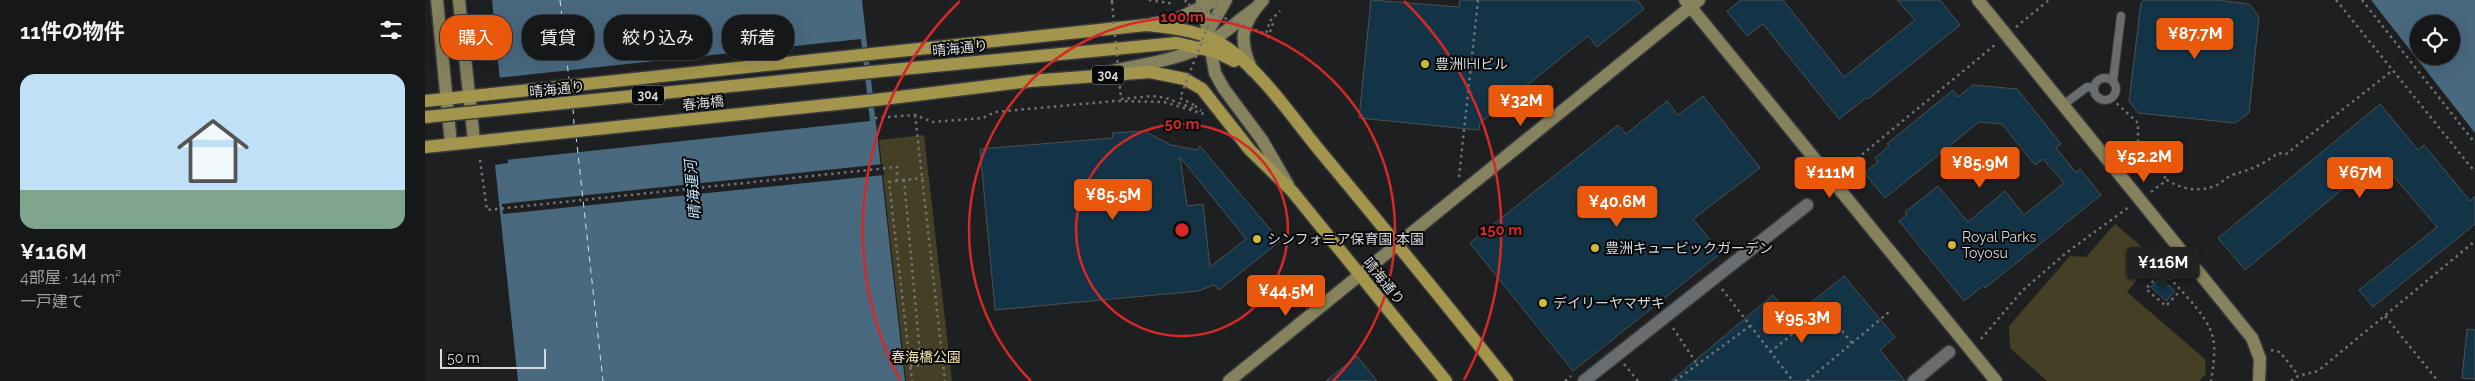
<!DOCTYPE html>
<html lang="ja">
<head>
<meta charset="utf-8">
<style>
	:root { --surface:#161719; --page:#232426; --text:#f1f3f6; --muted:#9e9fa2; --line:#353638; --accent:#ea580c }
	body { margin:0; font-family:Raleway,"Noto Sans JP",sans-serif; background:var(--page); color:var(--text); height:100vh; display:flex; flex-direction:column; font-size:19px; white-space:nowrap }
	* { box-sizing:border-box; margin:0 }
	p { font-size:16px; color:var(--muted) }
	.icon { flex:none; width:28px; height:28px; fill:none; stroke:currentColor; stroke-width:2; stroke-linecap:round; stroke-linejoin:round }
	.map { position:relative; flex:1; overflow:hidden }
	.side { display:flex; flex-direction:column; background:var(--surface); width:425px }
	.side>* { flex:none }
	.guide { position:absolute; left:15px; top:15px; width:475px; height:45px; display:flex; gap:10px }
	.buttons { position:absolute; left:1985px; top:15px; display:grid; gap:10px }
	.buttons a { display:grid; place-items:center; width:50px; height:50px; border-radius:50%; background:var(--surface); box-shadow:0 5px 20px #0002,0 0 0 1px var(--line); font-size:25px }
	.scale { position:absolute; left:15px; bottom:12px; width:106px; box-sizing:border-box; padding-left:5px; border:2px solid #d7d9da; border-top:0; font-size:14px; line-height:18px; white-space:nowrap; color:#d7d9da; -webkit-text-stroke:4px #08090a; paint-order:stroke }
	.price { position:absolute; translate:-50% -42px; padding:0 11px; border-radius:5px; background:var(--accent); color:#fff; font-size:16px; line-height:32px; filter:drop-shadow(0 1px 2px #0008) }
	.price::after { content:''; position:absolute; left:50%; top:30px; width:15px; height:11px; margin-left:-8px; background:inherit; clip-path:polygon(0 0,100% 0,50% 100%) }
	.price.selected { background:#222; color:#fff }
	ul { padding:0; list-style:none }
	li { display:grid; align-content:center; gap:10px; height:265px; padding:0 20px }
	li+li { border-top:1px solid var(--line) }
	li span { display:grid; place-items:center; height:155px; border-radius:15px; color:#555 }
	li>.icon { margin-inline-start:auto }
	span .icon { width:90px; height:90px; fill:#fffc; stroke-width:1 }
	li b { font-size:21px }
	h2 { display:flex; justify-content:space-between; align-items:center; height:60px; padding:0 20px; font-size:21px }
	.chip { padding:0 18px; border-radius:20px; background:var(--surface); box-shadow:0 5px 20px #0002,0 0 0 1px var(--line); font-size:18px; line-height:45px }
	.chip.selected { background:var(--accent); color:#fff }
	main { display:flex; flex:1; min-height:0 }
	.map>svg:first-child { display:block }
	.green { fill:#454025 }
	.water { fill:#49697f; fill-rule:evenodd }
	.pier { fill:#1d1f21 }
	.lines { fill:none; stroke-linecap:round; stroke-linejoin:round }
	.ferry { stroke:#c0e2fa; stroke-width:1; stroke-dasharray:6 5; stroke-linecap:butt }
	.building { fill:#133447; stroke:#4d5153; fill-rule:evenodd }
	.lane-casing { stroke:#393b3d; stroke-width:10 }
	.street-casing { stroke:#393b3d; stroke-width:15 }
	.secondary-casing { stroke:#393b3d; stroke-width:15 }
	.primary-casing { stroke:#393b3d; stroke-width:15 }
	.path { stroke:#707274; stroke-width:2.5; stroke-dasharray:2.5 4; stroke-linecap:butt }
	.lane { stroke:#6a6d6f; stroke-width:8 }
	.street { stroke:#6a6d6f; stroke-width:12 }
	.secondary { stroke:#86825d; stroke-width:12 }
	.primary { stroke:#a3964c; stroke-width:12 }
	.primary-bridge-casing { stroke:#393b3d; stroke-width:15; stroke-linecap:butt }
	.path-bridge { stroke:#707274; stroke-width:2.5; stroke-dasharray:2.5 4; stroke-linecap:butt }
	.primary-bridge { stroke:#a3964c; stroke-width:12 }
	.ring { fill:none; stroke:#d62828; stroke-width:2.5 }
	.poi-dot { fill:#d0b837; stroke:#08090a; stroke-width:2 }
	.labels { text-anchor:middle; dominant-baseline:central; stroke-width:4; stroke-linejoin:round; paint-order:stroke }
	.shield { fill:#08090a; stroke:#999b9c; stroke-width:1 }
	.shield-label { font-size:12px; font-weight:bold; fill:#d7d9da }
	.street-label { font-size:14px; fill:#d7d9da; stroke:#08090a }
	.poi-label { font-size:14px; fill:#d7d9da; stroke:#08090a; text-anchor:start }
	.park-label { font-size:14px; fill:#f1e5a7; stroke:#08090a }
	.water-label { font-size:15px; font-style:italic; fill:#c0e2fa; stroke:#08090a }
	.centre { fill:#d62828; stroke:#08090a; stroke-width:2.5 }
	.ring-label { font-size:15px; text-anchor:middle; font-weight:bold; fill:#d62828; stroke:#08090a; stroke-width:4; stroke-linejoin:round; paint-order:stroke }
</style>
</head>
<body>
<main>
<section class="side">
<h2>11件の物件<svg class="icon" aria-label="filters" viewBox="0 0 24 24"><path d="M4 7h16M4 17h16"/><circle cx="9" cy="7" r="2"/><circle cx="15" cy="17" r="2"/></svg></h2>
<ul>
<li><span style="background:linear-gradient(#bfe0f5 75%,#7fa58c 0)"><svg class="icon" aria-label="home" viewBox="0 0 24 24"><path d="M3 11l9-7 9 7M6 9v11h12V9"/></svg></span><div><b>¥116M</b><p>4部屋 · 144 m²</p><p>一戸建て</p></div></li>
</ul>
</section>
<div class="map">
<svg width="2050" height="381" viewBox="0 0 2050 381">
	<rect width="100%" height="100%" fill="#1d1f21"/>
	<g class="green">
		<polygon points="499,135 527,381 481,381 454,140"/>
		<polygon points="1690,224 1730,258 1702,292 1780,359 1781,374 1774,381 1622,381 1585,348 1584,326 1645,256 1661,257"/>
	</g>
	<g class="water">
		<polygon points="67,0 437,0 480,381 93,381 70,165 83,163"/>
		<path d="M1946,0H2050V133ZM1994,24H2026V56H1994Z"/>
	</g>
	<g class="pier">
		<polygon points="436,39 445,121 80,160 72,78"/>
		<polygon points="458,164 459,175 78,214 77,204"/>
	</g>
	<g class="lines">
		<g class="ferry">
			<polyline points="135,0 144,80"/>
			<polyline points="148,108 149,124"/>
			<polyline points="151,136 178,381"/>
		</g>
	</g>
	<g class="building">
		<polygon points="946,0 1034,7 1035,0 1212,0 1219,9 1172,47 1163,36 1055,123 1054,130 934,118"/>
		<polygon points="1316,0 1358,0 1419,77 1490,20 1472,0 1515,0 1535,25 1443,99 1441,98 1414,119 1338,24 1322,36 1302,11"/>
		<polygon points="1719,0 1792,0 1824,4 1834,16 1824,113 1810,123 1713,113 1704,101 1716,3"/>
		<polygon points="1548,85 1592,89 1636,144 1631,148 1651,173 1655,169 1676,195 1560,288 1559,285 1539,301 1474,221 1482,215 1480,212 1513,186 1543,222 1580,191 1599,215 1639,183 1618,159 1610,165 1577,124 1554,122 1460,198 1439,173 1453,162 1450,158 1464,146 1462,144 1528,90 1533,97"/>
		<polygon points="1278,96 1335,168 1268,219 1296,253 1148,371 1045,243 1193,125 1201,134 1242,101 1253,115"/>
		<polygon points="1955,104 1993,150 1999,145 2045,201 2050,196 2050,224 1948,307 1934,290 2012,227 1954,159 1820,270 1793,238"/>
		<path d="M719,131L746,145L772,150L775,146L855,241L794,290L789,285L773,291L570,310L555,149L688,138L687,133ZM755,157L821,239L785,267L778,204L762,206Z"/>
		<polygon points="1419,276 1470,337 1455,350 1480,381 1246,381 1348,295 1367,318"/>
		<polygon points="1735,278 1750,291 1741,301 1726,287"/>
		<polygon points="2042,329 2050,330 2050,379 2037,378"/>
		<polygon points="932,356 952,381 901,381"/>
	</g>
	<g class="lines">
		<g class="lane-casing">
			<g id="lane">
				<circle cx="1680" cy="89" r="11"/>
				<polyline points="1688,81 1696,16"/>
				<polyline points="1638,105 1662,87 1669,88"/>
			</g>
		</g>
		<g class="street-casing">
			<g id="street">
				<polyline points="1159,381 1382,205"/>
				<polyline points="1489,381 1524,352"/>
			</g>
		</g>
		<g class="secondary-casing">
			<g id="secondary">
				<polyline points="12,0 26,144"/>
				<polyline points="34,0 49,141"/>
				<polyline points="777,0 790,73 799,89 837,140 863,185"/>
				<polyline points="1260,0 1571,381"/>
				<polyline points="1553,0 1827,338 1835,359 1834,381"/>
				<polyline points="726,24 752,19 791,0"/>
				<polyline points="782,33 801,0"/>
				<path d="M827,70C813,40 816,24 838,0"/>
				<path d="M687,71C719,64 755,60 784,43C800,33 815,19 831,8"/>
				<polyline points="804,381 1274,0"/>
			</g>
		</g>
		<g class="primary-casing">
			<g id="primary">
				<polyline points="446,72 752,43 791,52 809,61"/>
				<path d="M0,101L721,25C750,28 781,31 804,49C840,76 867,117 895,151C958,227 1021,303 1082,381"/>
				<polyline points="0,147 450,100 605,81 725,72 760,79 777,89 825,150 867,191 1021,381"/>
			</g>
		</g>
		<g class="path">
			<polyline points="687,0 687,2"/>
			<polyline points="724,0 750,4"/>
			<polyline points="1911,0 2050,172"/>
			<polyline points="1937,0 2050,143"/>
			<polyline points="1591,27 1624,0"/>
			<polyline points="843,38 848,23 845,21 855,11"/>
			<polyline points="696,99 728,96 741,98 767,108 769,105 776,111"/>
			<polyline points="1687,99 1713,123 1713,142 1742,180"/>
			<polyline points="490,115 520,381"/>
			<polyline points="450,118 490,115 508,122 558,118 570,112 690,101 739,102 779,114"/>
			<polyline points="55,160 62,210 472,167 472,181"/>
			<polyline points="1417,171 1571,44"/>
			<polyline points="1034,177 1053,0"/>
			<polyline points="479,180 464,182 487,381"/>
			<path d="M1726,192L1742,180C1758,190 1776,193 1794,184C1798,181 1802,177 1807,175C1829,168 1834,167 1853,153L1861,154L1968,70"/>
			<path d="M1739,250L1734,267C1750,285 1783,314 1788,338C1791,351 1788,368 1786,381"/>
			<polyline points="1737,271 1721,289 1741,306 1754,292"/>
			<polyline points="1297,289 1368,381"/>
			<polyline points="1960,316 2013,381"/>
			<polyline points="1248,328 1272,364"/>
			<polyline points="1556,339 1598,290 1641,253 1704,207"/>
			<polyline points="1846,350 1855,352 1873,375"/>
			<polyline points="1345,352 1399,309 1427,343"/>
			<polyline points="1199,364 1213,381"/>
			<polyline points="485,366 496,365 479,180 498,178"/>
			<polyline points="1140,381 1146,376"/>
			<polyline points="1250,381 1325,326"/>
			<polyline points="1382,381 1464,312"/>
			<polyline points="1866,381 1873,376 1893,371 2050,241"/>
		</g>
		<use href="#lane" class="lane"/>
		<use href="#street" class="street"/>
		<use href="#secondary" class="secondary"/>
		<use href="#primary" class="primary"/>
		<g class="primary-bridge-casing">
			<polyline id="primary-bridge" points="0,117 446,72"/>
		</g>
		<g class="path-bridge">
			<polyline points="761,0 760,3 841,34 845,21"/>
			<polyline points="687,2 696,99"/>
			<polyline points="769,105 755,98 793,0"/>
		</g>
		<use href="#primary-bridge" class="primary-bridge"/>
	</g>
	<g class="ring">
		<circle cx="757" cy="230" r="106"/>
		<path d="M606 381A213 213 0 1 1 908 381"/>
		<path d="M475 380A319 319 0 0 1 535 1M979 1A319 319 0 0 1 1039 380"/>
	</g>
	<g class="poi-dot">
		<circle cx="1000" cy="64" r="5"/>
		<circle cx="832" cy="239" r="5"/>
		<circle cx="1527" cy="245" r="5"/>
		<circle cx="1170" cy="248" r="5"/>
		<circle cx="1118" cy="303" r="5"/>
	</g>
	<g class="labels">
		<g class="shield">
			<rect x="667" y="65.5" width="32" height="19" rx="4"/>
			<rect x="207" y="85.5" width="32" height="19" rx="4"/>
		</g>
		<g class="shield-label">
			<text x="683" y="75">304</text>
			<text x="223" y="95">304</text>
		</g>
		<g class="street-label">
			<text transform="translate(535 48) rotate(-6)">晴海通り</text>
			<text transform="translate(132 89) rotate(-6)">晴海通り</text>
			<text transform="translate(278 103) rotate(-6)">春海橋</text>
			<text transform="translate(959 281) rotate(51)">晴海通り</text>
		</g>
		<g class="poi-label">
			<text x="1010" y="64">豊洲IHIビル</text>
			<text x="1537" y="237">Royal Parks<tspan x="1537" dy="16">Toyosu</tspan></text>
			<text x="842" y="239">シンフォニア保育園 本園</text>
			<text x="1180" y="248">豊洲キュービックガーデン</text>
			<text x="1128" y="303">デイリーヤマザキ</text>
		</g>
		<g class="park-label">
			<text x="501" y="357">春海橋公園</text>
		</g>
		<g class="water-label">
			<text transform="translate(268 190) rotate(-95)">晴海運河</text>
		</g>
	</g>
	<circle cx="757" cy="230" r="8" class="centre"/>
	<g class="ring-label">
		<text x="757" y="22">100 m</text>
		<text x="757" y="129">50 m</text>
		<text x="1076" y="235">150 m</text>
	</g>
</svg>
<div class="buttons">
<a><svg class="icon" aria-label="locate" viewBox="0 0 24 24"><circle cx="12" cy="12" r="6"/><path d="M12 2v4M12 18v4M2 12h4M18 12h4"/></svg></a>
</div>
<div class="scale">50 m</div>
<b class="price" style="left:1770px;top:60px">¥87.7M</b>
<b class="price" style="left:1096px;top:127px">¥32M</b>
<b class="price" style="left:1719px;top:183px">¥52.2M</b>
<b class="price" style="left:1555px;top:189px">¥85.9M</b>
<b class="price" style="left:1405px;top:199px">¥111M</b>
<b class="price" style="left:1935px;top:199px">¥67M</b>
<b class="price" style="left:688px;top:221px">¥85.5M</b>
<b class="price" style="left:1192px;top:228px">¥40.6M</b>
<b class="price selected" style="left:1738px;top:289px">¥116M</b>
<b class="price" style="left:861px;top:317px">¥44.5M</b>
<b class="price" style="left:1377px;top:344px">¥95.3M</b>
<div class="guide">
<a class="chip selected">購入</a>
<a class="chip">賃貸</a>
<a class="chip">絞り込み</a>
<a class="chip">新着</a>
</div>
</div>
</main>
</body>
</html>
